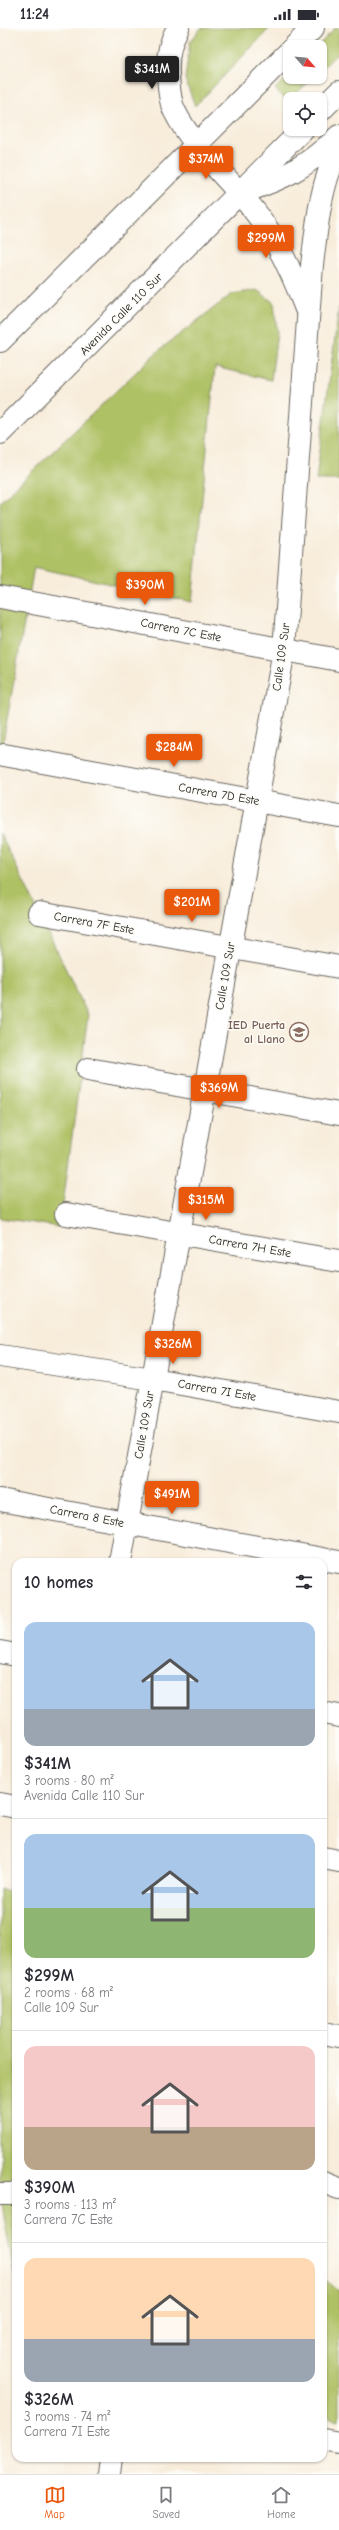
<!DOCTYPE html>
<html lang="en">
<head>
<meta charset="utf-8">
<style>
	:root { --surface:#fff; --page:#f2f2f3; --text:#2b2b33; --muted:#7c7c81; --line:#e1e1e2; --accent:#ea580c }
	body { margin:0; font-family:"Comic Neue",sans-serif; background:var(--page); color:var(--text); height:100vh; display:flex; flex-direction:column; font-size:15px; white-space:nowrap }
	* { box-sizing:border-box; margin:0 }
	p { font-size:13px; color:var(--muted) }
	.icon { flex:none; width:22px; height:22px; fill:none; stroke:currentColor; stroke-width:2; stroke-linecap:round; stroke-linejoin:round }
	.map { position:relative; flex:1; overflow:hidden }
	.side { position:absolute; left:12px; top:1530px; width:315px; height:904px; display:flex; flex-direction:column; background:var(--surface); border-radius:12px; box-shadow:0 1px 3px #0004 }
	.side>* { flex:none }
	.needle { width:26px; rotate:117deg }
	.tools { position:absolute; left:283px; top:12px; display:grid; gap:8px }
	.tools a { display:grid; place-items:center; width:44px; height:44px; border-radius:8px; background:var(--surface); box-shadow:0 1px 3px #0004; font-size:20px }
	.price { position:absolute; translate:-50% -34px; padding:0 9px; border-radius:4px; background:var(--accent); color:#fff; font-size:13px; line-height:26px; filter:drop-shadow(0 1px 2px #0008) }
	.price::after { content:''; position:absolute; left:50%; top:24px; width:12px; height:9px; margin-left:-6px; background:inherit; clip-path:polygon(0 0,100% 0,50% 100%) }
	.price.current { background:#222; color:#fff }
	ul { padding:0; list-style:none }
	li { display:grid; align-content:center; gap:8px; height:212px; padding:0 12px }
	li+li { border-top:1px solid var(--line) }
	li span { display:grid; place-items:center; height:124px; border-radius:12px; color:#555 }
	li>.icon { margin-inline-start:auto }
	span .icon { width:72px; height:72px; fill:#fffc; stroke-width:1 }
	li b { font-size:17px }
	h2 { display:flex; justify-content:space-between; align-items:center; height:48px; padding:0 12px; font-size:17px }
	.status { display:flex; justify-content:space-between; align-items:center; height:28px; padding:0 20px; background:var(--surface); direction:ltr }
	.status svg { height:11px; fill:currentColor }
	.menu { display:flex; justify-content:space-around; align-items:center; height:56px; border-top:1px solid var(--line); background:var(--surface); font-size:11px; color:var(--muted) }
	.menu a { display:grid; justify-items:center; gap:2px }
	.menu .current { color:var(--accent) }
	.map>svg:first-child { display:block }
	.green { fill:#afc165; stroke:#666e40 }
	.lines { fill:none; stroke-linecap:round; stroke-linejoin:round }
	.minor-casing { stroke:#69655f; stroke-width:24 }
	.highway-casing { stroke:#69655f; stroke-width:24 }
	.minor { stroke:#fff; stroke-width:22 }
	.highway { stroke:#fff; stroke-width:22 }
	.labels { text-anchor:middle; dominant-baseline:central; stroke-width:3; stroke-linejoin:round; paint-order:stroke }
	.street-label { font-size:12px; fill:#1c1c1c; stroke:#fdfcf7 }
	.education-label { font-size:12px; font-weight:bold; fill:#785e54; stroke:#fdfcf7; text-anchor:end }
</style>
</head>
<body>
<div class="status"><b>11:24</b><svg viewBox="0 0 49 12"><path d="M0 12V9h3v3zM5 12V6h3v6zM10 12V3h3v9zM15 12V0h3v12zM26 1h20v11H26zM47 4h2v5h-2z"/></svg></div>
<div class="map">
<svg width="339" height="2446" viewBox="0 0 339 2446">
	<rect width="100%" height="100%" fill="#fdfcf7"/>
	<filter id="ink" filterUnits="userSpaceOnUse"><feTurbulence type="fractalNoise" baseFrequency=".025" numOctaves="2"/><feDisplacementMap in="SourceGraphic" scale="8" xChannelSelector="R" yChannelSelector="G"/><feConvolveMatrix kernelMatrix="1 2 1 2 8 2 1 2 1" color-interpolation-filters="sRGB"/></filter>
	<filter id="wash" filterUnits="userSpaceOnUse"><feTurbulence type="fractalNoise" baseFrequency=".012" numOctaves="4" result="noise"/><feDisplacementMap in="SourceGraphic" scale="16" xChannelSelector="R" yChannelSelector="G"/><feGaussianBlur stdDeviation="0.9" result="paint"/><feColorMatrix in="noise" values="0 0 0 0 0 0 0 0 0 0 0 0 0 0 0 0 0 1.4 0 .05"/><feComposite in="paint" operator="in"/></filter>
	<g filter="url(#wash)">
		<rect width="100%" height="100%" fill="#f8eddb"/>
		<g class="green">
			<polygon points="201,0 270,0 195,78 185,51 190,14"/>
			<polygon points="335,0 339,0 339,24 320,43 320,19 317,19"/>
			<polygon points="290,46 290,49 314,49 290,71 289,75 275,61"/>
			<polygon points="257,262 274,275 277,304 271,352 215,339 192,574 34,539 0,731 0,474 158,323 232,266"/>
			<polygon points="339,279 339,452 316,452"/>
			<polygon points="0,805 88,987 60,1199 0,1190"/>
			<polygon points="0,1860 16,1866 16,2257 0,2166"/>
			<polygon points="323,2250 339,2263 339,2393 323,2385"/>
		</g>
	</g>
	<g filter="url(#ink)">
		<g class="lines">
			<g class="minor-casing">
				<g id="minor">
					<path d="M178,0C170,13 167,31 168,47C169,59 169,71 174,82C194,123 233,153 259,189C280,217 294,249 306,281"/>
					<path d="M240,165C284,151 305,140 339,108"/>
					<polyline points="0,569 339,632"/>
					<polyline points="4,727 339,788"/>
					<polyline points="39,885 339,939"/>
					<polyline points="88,1041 339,1086"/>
					<polyline points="66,1186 339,1233"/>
					<polyline points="0,1328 153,1351 339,1384"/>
					<polyline points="0,1472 339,1534"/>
					<path d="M120,1534L284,622L312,237C317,197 320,157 339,120"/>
					<polyline points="0,1624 16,1627"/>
					<polyline points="323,1685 339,1688"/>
					<polyline points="0,1776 16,1779"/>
					<polyline points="323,1830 339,1833"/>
					<polyline points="323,2005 339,2008"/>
					<polyline points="323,2154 339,2160"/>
					<polyline points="0,2166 16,2166"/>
					<polyline points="323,2412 339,2415"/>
					<polyline points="109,2446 111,2430"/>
				</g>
			</g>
			<g class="highway-casing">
				<g id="highway">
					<polyline points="294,19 313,0"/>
					<polyline points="320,83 339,64"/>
					<polyline points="0,313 290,23"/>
					<polyline points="0,405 303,101"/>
				</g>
			</g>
			<use href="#minor" class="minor"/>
			<use href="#highway" class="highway"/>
		</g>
	</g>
	<defs>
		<g id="school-ring" transform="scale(1)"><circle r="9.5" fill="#fdfcf7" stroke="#8d6e63" stroke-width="1.5"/><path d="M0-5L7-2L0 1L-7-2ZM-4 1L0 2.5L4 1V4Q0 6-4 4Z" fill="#8d6e63"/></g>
	</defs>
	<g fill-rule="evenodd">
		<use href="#school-ring" x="299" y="1004"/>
	</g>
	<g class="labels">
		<g class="street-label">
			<text transform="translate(121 286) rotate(-45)">Avenida Calle 110 Sur</text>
			<text transform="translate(181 602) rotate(11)">Carrera 7C Este</text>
			<text transform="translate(281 629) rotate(-82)">Calle 109 Sur</text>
			<text transform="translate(219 766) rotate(10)">Carrera 7D Este</text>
			<text transform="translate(94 895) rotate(10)">Carrera 7F Este</text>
			<text transform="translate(225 948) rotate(-80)">Calle 109 Sur</text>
			<text transform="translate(250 1218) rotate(10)">Carrera 7H Este</text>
			<text transform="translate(217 1362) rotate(10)">Carrera 7I Este</text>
			<text transform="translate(144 1397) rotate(-80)">Calle 109 Sur</text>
			<text transform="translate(87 1488) rotate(11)">Carrera 8 Este</text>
		</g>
		<g class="education-label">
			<text x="285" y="997">IED Puerta<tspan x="285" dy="14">al Llano</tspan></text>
		</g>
	</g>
</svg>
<div class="tools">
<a><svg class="needle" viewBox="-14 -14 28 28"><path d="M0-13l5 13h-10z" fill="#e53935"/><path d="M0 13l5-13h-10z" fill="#7c7c81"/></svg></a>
<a><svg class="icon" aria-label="locate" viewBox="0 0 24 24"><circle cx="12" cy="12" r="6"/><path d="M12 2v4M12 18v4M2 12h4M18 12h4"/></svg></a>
</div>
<b class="price current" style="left:152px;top:62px">$341M</b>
<b class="price" style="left:206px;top:152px">$374M</b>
<b class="price" style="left:266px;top:231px">$299M</b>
<b class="price" style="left:145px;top:578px">$390M</b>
<b class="price" style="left:174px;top:740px">$284M</b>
<b class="price" style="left:192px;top:895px">$201M</b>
<b class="price" style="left:219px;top:1081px">$369M</b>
<b class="price" style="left:206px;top:1193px">$315M</b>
<b class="price" style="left:173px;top:1337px">$326M</b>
<b class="price" style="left:172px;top:1487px">$491M</b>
<section class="side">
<h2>10 homes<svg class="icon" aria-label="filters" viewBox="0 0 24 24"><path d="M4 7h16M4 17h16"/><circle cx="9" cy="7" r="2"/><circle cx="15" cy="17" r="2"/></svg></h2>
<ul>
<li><span style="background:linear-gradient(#a9c7e8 70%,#9aa5b1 0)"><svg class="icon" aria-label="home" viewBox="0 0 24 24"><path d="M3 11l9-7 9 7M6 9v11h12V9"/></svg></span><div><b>$341M</b><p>3 rooms · 80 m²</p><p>Avenida Calle 110 Sur</p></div></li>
<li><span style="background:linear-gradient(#a9c7e8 60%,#8fb573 0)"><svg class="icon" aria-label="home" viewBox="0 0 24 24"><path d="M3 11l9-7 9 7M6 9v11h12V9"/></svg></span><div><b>$299M</b><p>2 rooms · 68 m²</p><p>Calle 109 Sur</p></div></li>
<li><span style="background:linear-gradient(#f6c9c9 65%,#b9a48a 0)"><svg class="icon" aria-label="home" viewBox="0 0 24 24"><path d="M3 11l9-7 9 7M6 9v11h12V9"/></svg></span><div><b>$390M</b><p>3 rooms · 113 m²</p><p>Carrera 7C Este</p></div></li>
<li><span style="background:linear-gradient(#ffd9b3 65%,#9aa5b1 0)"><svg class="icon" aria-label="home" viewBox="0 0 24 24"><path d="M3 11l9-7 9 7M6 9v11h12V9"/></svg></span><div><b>$326M</b><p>3 rooms · 74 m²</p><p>Carrera 7I Este</p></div></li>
</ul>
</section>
</div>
<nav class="menu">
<a class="current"><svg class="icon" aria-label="map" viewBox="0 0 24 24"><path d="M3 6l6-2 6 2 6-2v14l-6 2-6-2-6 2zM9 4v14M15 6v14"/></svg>Map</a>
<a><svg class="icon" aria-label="saved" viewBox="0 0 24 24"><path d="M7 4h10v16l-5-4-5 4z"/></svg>Saved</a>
<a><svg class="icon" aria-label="home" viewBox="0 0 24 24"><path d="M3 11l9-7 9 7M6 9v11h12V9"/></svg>Home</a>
</nav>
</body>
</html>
